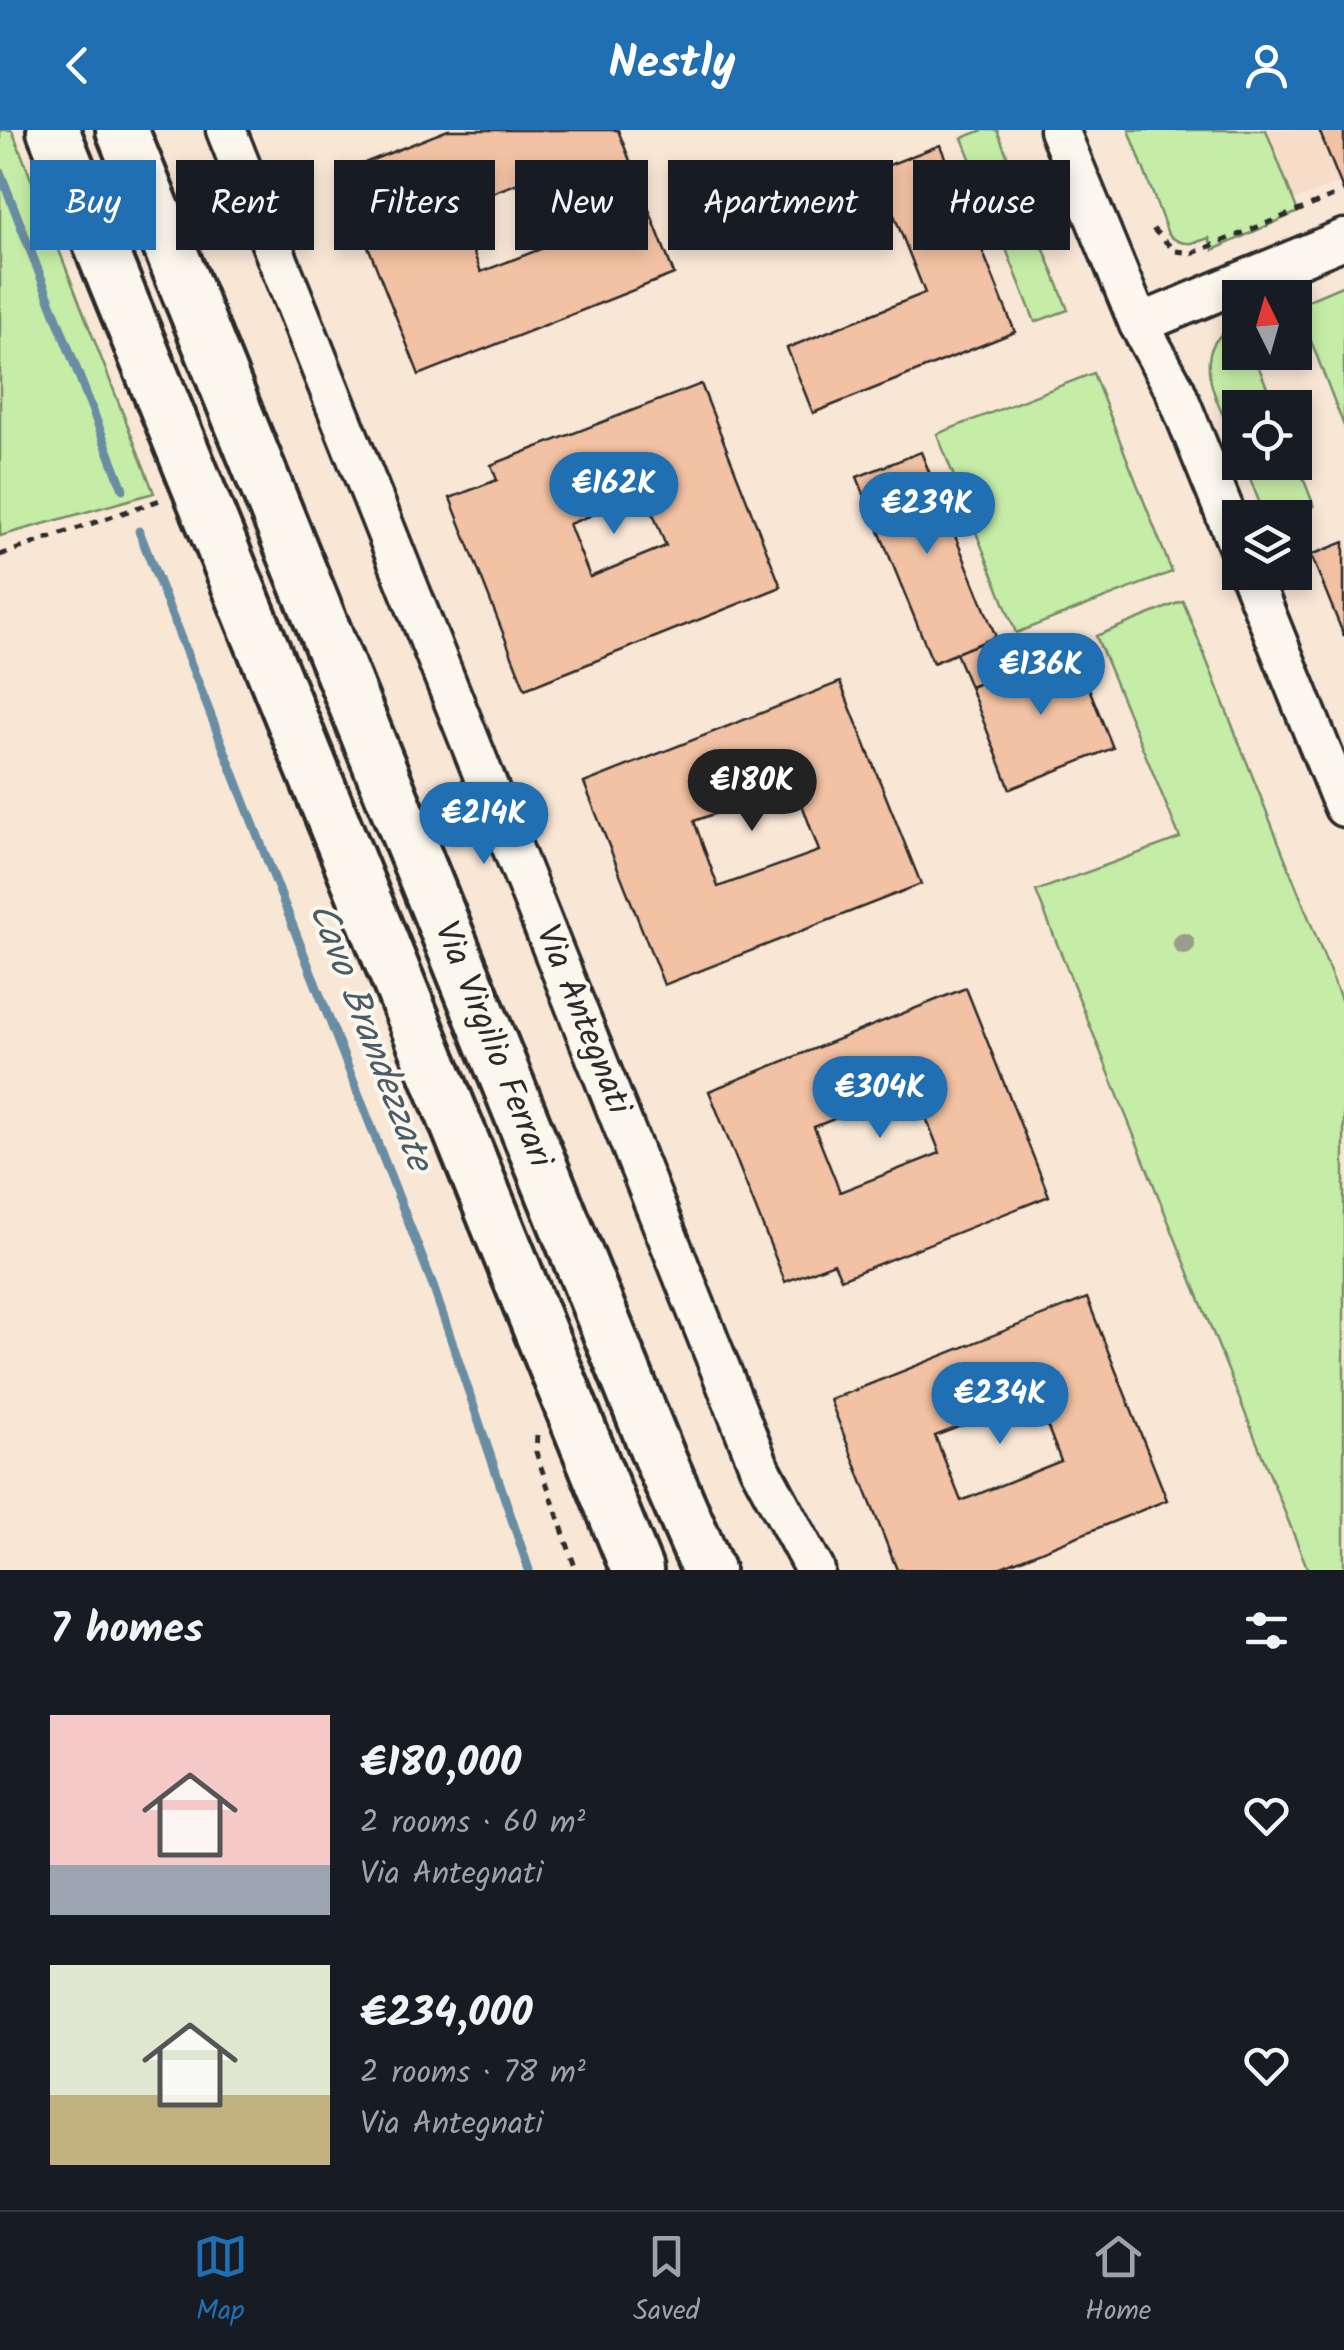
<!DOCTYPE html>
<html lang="en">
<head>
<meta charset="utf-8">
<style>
	:root { --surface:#171b24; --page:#242831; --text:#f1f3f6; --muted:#9ea1a6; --line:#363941; --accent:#1f6fb2 }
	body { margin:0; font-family:Kalam,sans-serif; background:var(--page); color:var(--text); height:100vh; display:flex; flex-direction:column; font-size:38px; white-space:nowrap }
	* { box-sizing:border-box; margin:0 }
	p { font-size:32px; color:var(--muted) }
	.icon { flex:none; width:55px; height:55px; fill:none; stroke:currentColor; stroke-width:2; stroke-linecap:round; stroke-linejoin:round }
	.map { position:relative; height:1440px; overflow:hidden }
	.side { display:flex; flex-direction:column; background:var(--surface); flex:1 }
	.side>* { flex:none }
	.hud { position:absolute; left:30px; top:30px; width:1285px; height:90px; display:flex; gap:20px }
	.needle { width:65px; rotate:355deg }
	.tools { position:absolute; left:1222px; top:150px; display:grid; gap:20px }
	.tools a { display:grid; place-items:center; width:90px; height:90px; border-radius:0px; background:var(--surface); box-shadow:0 5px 15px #0003; font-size:50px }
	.price { position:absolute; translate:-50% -85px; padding:0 22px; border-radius:35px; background:var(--accent); color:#fff; font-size:32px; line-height:65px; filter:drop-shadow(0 2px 5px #0008) }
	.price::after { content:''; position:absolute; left:50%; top:60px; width:30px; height:22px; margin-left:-15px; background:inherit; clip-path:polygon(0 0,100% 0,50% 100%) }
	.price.selected { background:#222; color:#fff }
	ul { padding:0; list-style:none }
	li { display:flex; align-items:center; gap:30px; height:250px; padding:0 50px }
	li span { display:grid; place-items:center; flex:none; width:280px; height:200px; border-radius:0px; color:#555 }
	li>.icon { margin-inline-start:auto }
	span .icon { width:120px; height:120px; fill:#fffc; stroke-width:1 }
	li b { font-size:42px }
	h2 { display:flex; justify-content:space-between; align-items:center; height:120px; padding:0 50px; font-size:42px }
	.pill { padding:0 35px; border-radius:0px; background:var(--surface); box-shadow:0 5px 15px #0003; font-size:35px; line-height:90px }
	.pill.selected { background:var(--accent); color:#fff }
	header { display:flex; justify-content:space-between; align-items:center; height:130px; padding:0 50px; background:var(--accent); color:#fff; font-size:45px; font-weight:700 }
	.dock { display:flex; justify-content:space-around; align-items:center; height:140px; border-top:2px solid var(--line); background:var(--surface); font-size:28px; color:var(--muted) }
	.dock a { display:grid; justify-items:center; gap:5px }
	.dock .selected { color:var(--accent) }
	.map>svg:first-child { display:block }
	.built { fill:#f7dcc7 }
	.green { fill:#c6eda7; stroke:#788c69; stroke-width:2.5 }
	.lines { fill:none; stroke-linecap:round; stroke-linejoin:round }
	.stream { stroke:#698da3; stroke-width:9 }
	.building { fill:#f3c2a4; stroke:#2b2b2b; stroke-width:2.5; fill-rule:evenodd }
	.minor-casing { stroke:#2b2b2b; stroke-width:45 }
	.major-casing { stroke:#2b2b2b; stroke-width:58 }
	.path { stroke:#2b2b2b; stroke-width:5; stroke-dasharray:8 8; stroke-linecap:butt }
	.minor { stroke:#fbf7ec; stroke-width:38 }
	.major { stroke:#fbf7ec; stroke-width:50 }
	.tree { fill:#9d9b89 }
	.labels { text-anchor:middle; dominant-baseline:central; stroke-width:8; stroke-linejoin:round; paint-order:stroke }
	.street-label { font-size:35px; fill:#2b2b2b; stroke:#fbf7ec }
	.water-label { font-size:38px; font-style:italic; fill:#4a5c67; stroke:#fbf7ec }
</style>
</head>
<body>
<header><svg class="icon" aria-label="back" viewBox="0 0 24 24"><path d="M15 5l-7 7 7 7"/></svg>Nestly<svg class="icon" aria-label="person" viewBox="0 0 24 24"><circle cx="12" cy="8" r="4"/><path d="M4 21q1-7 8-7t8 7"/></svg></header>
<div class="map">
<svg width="1344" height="1440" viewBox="0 0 1344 1440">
	<rect width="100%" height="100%" fill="#f9e7d6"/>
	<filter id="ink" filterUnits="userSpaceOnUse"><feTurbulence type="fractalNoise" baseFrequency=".01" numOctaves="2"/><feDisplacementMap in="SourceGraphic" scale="20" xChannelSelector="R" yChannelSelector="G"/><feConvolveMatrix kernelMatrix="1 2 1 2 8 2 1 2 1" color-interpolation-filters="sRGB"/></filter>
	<g filter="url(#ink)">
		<polygon class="built" points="1266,0 1344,0 1344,63 1339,53 1294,70"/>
		<g class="green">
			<polygon points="0,0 12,0 154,363 0,406"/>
			<polygon points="983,0 997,0 1068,180 1035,192 962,8"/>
			<path d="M1129,0H1266L1298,82L1213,120L1209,108C1193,114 1181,117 1168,104Z"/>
			<polygon points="1344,155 1344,296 1297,175"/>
			<path d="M1240,193V222L1253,223L1275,277L1240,278V323C1223,280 1179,218 1240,193Z"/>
			<polygon points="1093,243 1172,442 1016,503 937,304"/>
			<polygon points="1295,327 1314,376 1285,387 1265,387 1244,333 1295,332"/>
			<polygon points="1183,471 1344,877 1344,1440 1308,1440 1036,761 1180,708 1096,506"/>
		</g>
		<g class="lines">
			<g class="stream">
				<polyline points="0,42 123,359"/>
				<polyline points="139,401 432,1153 529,1440"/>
			</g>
		</g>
		<g class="building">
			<path d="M448,0H618L674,144L419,245L339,43ZM544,43L569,108L481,142L456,77Z"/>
			<polygon points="1319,0 1344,0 1344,63 1340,52"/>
			<polygon points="940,15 1015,202 813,283 787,218 925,163 876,40"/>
			<path d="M701,254L781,457L525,559L450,368L497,350L491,335ZM645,364L666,416L590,447L569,394Z"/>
			<polygon points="921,322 996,507 933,533 857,347"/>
			<polygon points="1344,412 1344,506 1311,425"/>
			<polygon points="996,507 1010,541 970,557 956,523"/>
			<polygon points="1072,516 1113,618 1010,659 970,557"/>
			<path d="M840,552L921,754L664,855L584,653ZM795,655L819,721L718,757L694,691Z"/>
			<path d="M966,858L1049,1066L841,1149L834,1133L785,1152L709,961ZM914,957L940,1023L840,1062L814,997Z"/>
			<path d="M1087,1168L1167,1370L994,1440H897L830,1270ZM1036,1267L1061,1331L961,1371L935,1306Z"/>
		</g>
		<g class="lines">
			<g class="minor-casing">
				<g id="minor">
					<polyline points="226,0 759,1336 815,1440"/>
					<polyline points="1059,0 1139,194 1175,260 1240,420"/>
					<polyline points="1139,194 1344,109"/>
					<polyline points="1249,442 1344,677"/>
				</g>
			</g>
			<g class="major-casing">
				<g id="major">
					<polyline points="53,0 637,1440"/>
					<polyline points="122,0 659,1327 708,1440"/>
				</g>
			</g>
			<g class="path">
				<polyline points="1153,99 1175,121 1193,123 1334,66"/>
				<polyline points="0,425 163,369"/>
				<polyline points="537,1305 536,1322 576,1440"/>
			</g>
			<use href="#minor" class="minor"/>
			<use href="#major" class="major"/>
		</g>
		<circle class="tree" cx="1184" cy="814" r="11"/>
	</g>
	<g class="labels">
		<g class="street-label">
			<text transform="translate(582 890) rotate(68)">Via Antegnati</text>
			<text transform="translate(492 915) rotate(68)">Via Virgilio Ferrari</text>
		</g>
		<g class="water-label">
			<text transform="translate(369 907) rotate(69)">Cavo Brandezzate</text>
		</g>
	</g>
</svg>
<div class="tools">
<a><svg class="needle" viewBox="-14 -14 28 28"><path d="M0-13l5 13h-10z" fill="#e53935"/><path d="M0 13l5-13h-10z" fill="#9ea1a6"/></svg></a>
<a><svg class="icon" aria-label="locate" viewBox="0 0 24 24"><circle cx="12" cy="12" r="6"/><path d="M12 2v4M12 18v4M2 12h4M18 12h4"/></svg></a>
<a><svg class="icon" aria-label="layers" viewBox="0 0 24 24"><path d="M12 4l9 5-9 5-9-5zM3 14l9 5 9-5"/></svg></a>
</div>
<b class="price" style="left:614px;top:407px">€162K</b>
<b class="price" style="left:927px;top:427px">€239K</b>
<b class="price" style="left:1041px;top:588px">€136K</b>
<b class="price selected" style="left:752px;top:704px">€180K</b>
<b class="price" style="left:484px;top:737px">€214K</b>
<b class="price" style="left:880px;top:1011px">€304K</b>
<b class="price" style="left:1000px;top:1317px">€234K</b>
<div class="hud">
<a class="pill selected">Buy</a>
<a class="pill">Rent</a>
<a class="pill">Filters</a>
<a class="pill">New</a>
<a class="pill">Apartment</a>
<a class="pill">House</a>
</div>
</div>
<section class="side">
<h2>7 homes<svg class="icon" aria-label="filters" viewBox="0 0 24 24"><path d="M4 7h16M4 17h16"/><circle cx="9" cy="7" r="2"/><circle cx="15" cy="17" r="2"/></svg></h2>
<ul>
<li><span style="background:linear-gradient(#f6c9c9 75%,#9aa5b1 0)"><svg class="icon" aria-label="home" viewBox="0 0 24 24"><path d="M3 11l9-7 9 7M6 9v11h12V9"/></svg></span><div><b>€180,000</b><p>2 rooms · 60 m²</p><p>Via Antegnati</p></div><svg class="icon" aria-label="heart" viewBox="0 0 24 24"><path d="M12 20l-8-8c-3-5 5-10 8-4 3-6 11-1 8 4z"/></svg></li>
<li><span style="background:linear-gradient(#dfe7d0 65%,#c2b280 0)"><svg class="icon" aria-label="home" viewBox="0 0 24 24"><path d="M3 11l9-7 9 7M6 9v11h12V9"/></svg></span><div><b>€234,000</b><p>2 rooms · 78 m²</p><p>Via Antegnati</p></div><svg class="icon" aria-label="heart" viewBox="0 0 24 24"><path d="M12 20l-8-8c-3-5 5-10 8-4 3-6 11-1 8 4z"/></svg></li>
</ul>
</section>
<nav class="dock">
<a class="selected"><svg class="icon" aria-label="map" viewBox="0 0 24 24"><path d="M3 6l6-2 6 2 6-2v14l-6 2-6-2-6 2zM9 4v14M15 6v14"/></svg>Map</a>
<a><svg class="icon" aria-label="saved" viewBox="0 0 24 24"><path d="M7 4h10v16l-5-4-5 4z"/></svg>Saved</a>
<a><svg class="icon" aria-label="home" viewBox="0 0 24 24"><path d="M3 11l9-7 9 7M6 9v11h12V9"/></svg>Home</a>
</nav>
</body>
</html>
